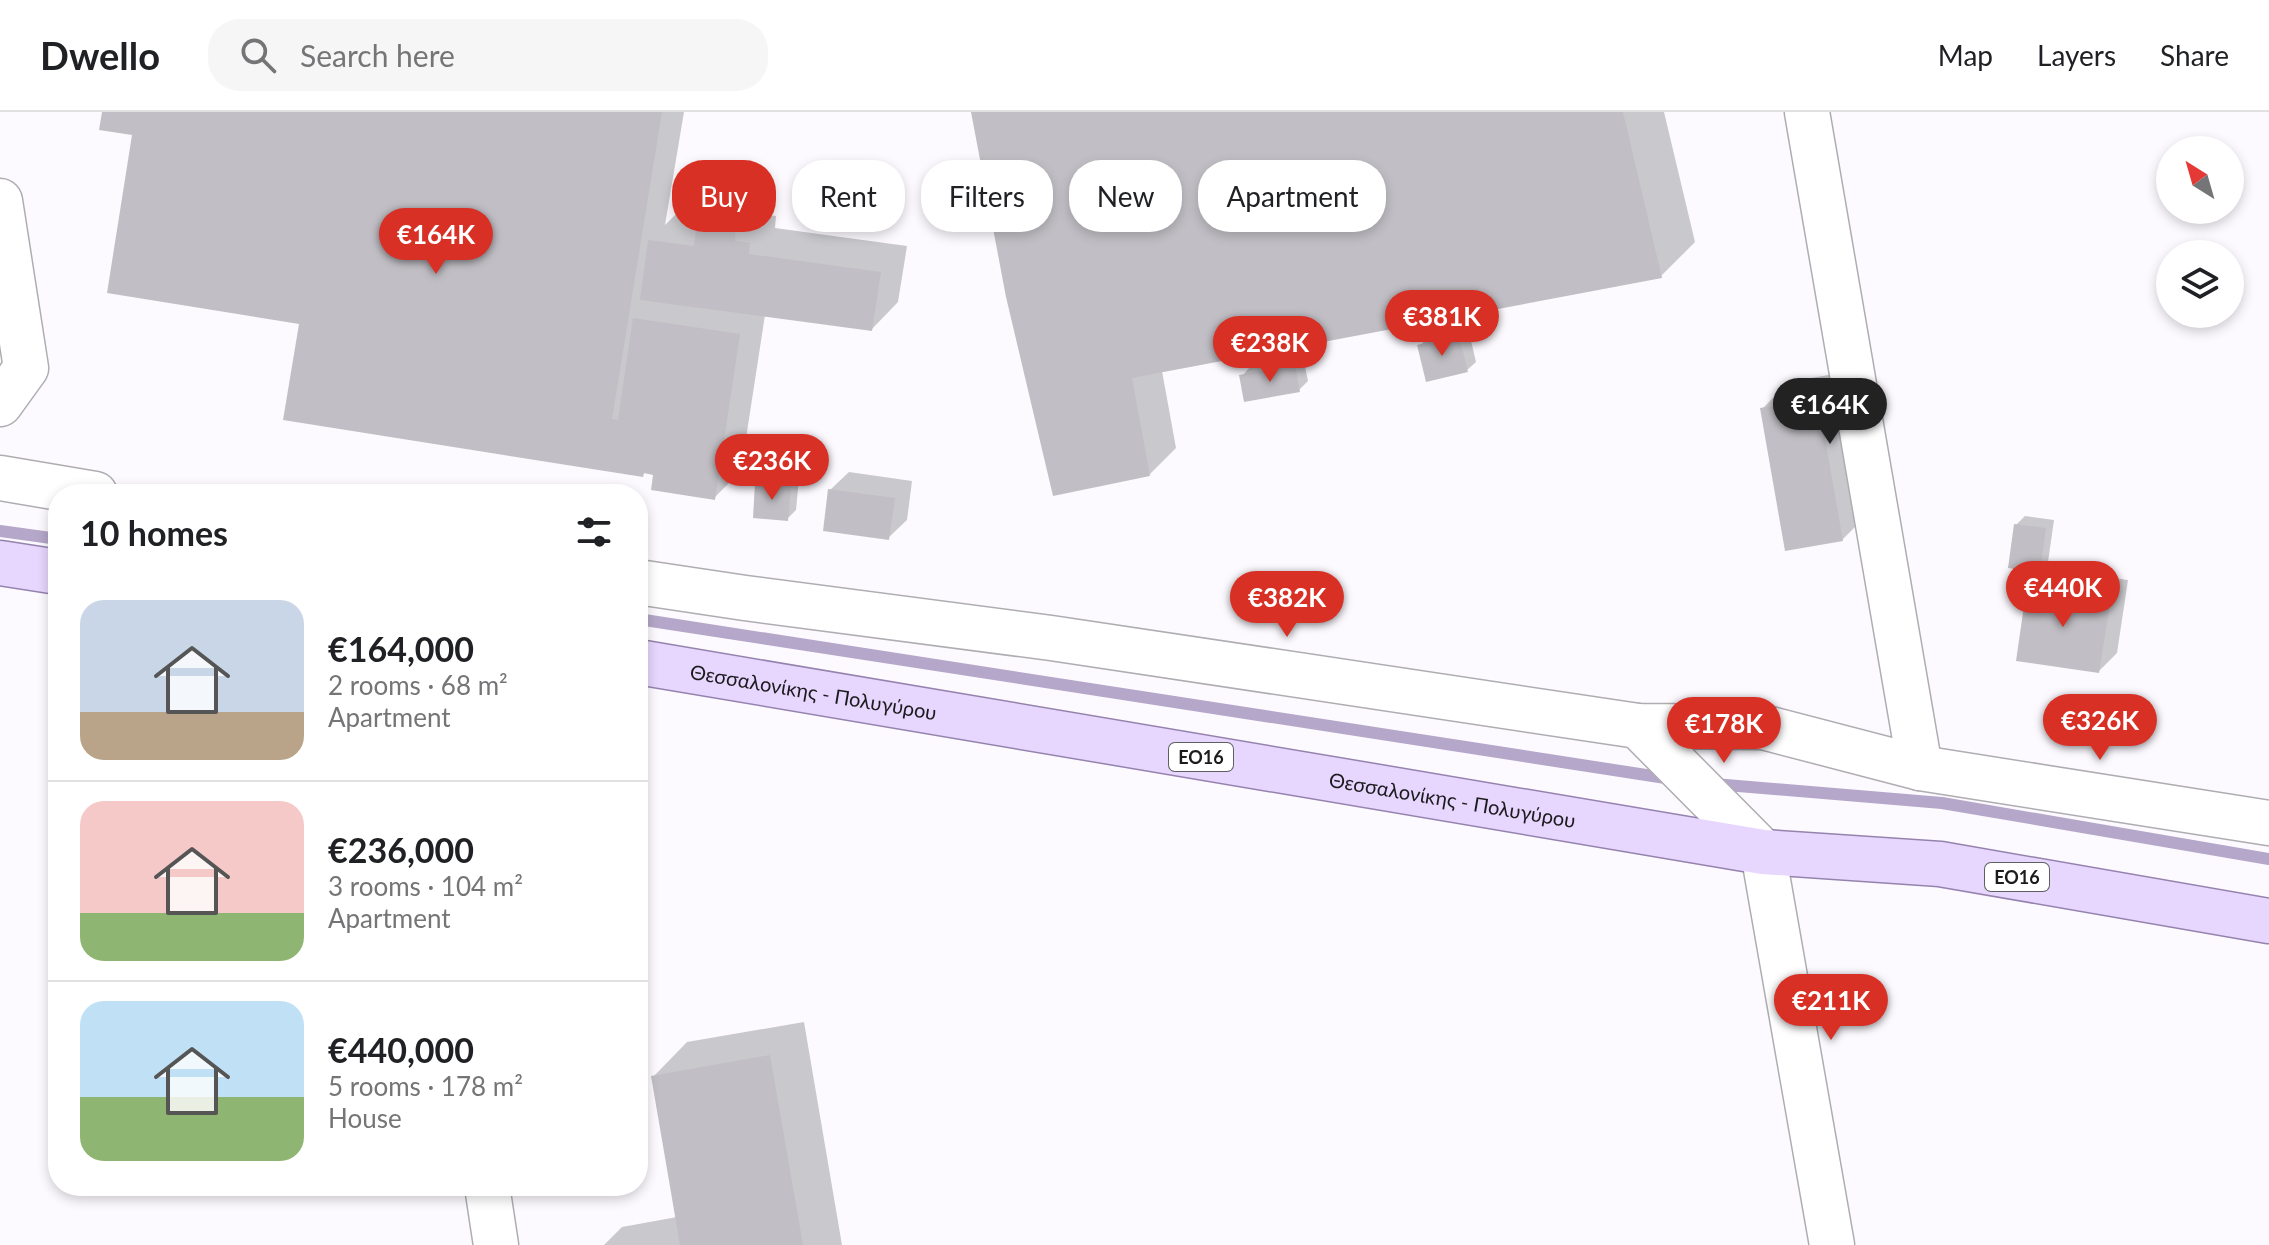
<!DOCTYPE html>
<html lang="en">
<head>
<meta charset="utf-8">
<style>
	:root { --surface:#fff; --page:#f6f6f6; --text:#202124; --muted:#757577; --line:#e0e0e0; --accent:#d93025 }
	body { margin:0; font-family:Lato,sans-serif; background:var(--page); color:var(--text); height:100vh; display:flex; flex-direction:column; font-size:30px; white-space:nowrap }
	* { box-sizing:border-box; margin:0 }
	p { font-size:26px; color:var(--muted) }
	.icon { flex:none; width:44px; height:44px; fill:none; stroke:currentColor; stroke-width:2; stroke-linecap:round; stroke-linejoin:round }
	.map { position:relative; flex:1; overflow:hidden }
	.drawer { position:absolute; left:48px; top:372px; width:600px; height:712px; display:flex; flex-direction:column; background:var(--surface); border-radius:32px; box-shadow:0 4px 12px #0003 }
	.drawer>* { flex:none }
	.top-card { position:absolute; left:672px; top:48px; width:760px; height:72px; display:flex; gap:16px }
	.needle { width:52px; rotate:323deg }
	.fabs { position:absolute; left:2156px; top:24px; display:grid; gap:16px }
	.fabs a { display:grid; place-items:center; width:88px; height:88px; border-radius:50%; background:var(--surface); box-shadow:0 4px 12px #0003; font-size:40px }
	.price { position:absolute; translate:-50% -68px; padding:0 18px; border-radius:28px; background:var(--accent); color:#fff; font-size:26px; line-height:52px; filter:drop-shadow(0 2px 4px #0008) }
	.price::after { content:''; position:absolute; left:50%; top:48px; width:24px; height:18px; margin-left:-12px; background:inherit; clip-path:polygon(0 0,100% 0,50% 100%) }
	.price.current { background:#222; color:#fff }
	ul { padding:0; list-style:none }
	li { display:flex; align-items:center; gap:24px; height:200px; padding:0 32px }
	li+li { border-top:2px solid var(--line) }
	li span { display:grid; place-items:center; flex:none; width:224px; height:160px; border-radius:24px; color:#555 }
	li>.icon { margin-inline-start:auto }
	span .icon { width:96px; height:96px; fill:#fffc; stroke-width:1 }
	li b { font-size:34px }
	h2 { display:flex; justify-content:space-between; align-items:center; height:96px; padding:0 32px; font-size:34px }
	.pill { padding:0 28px; border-radius:32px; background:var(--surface); box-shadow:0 4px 12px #0003; font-size:28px; line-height:72px }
	.pill.current { background:var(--accent); color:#fff }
	header { display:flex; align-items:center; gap:48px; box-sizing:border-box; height:112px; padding:0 40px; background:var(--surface); border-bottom:2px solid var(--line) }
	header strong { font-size:38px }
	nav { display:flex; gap:44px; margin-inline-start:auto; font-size:28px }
	.search { width:560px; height:72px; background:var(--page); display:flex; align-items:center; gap:20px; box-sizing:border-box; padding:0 28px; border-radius:32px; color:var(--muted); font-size:30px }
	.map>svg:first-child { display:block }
	.shadow { fill:#0003 }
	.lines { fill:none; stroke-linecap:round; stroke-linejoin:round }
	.stream { stroke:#b5a7c9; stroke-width:12 }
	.building { fill:#c1bfc5 }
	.minor-casing { stroke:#afadb2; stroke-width:47 }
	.major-casing { stroke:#9583ae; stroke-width:47 }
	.minor { stroke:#fff; stroke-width:44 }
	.major { stroke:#e7d6fd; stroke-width:44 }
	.labels { text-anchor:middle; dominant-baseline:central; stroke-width:6; stroke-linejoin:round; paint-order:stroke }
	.shield { fill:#fff; stroke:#5f5f60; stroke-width:2 }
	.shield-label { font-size:18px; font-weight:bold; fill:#1b1a1c }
	.street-label { font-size:20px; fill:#1b1a1c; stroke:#fff }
</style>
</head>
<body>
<header>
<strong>Dwello</strong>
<div class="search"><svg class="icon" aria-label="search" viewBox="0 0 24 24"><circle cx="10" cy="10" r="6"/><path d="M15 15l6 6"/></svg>Search here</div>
<nav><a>Map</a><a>Layers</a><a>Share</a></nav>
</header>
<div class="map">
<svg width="2269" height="1133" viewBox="0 0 2269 1133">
	<rect width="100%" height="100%" fill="#fcfaff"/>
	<g class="shadow">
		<polygon points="104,0 684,0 665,113 676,102 704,105 725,84 762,88 760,102 776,104 775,116 907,134 898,190 872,217 765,203 741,359 714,386 646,360 642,363 301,210 135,22"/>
		<polygon points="973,0 1664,0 1695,130 1661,164 1162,259 1176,336 1149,363"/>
		<polygon points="1468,216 1476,250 1467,258 1420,234 1428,225"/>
		<polygon points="1303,245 1308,269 1299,278 1242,264 1250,255"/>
		<polygon points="1845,260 1869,401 1842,428 1762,297 1789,270"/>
		<polygon points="849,360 912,369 907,408 888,426 830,378"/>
		<polygon points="766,363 799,366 796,398 787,407 757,371"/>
		<polygon points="2025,404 2054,408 2048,450 2039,458 2016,413"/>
		<polygon points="2047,456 2128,468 2117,541 2099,559 2029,474"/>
		<polygon points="804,910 842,1133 604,1133 622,1115 677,1105 653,965 687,930"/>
	</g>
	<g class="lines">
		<g class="stream">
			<polyline points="0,419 58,427"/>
			<polyline points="638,507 1672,667"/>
			<polyline points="1714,672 1942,691 2269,747"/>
		</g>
	</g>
	<g class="building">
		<polygon points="102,0 662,0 612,307 618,308 633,206 740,222 715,388 651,378 653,363 644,361 643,365 283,308 299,212 107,181 132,23 99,18"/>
		<polygon points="971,0 1623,0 1662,166 1132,266 1150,364 1053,384 1006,185"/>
		<polygon points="697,109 736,114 735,129 750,131 749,142 881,160 872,219 640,188 648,128 694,134"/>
		<polygon points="1459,223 1468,260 1426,270 1417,233"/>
		<polygon points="1295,253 1300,280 1244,290 1239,263"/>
		<polygon points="1818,286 1843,429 1785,439 1760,296"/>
		<polygon points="755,371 791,374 788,409 753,406"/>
		<polygon points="828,377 895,386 889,428 823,419"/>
		<polygon points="2014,412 2046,416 2040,461 2008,456"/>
		<polygon points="2027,473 2111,486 2099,561 2016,549"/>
		<polygon points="770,943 803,1133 680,1133 651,964"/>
	</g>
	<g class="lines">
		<g class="minor-casing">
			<g id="minor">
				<polyline points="1807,0 1920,656"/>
				<polyline points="0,89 26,256 0,292"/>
				<polyline points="0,366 95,382"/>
				<polyline points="638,470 745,486 1051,526 1638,614 1763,615 1920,656 2269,711"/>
				<polyline points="1638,614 1763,740 1832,1133"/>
				<polyline points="487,1074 496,1133"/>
			</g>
		</g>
		<g class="major-casing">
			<g id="major">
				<polyline points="0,451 58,460"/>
				<path id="s1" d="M638,550L1763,740L1940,752L2269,809"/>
			</g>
		</g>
		<use href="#minor" class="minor"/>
		<use href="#major" class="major"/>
	</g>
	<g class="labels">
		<g class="shield">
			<rect x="1169" y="631" width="64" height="28" rx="6"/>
			<rect x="1985" y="751" width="64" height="28" rx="6"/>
		</g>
		<g class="shield-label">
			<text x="1201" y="645">ΕΟ16</text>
			<text x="2017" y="765">ΕΟ16</text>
		</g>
		<g class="street-label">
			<text stroke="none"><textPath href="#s1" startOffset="178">Θεσσαλονίκης - Πολυγύρου</textPath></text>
			<text stroke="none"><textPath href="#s1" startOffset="826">Θεσσαλονίκης - Πολυγύρου</textPath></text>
		</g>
	</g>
</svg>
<div class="fabs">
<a><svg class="needle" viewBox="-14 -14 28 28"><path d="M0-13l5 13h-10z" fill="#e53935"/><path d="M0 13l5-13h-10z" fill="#757577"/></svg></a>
<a><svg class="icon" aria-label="layers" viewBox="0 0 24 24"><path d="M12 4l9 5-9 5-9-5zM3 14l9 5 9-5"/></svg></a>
</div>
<b class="price" style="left:436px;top:164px">€164K</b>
<b class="price" style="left:1442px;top:246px">€381K</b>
<b class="price" style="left:1270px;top:272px">€238K</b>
<b class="price current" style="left:1830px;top:334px">€164K</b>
<b class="price" style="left:772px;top:390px">€236K</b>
<b class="price" style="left:2063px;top:517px">€440K</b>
<b class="price" style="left:1287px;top:527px">€382K</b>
<b class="price" style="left:2100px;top:650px">€326K</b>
<b class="price" style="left:1724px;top:653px">€178K</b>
<b class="price" style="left:1831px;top:930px">€211K</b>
<div class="top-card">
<a class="pill current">Buy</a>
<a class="pill">Rent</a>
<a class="pill">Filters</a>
<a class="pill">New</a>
<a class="pill">Apartment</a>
</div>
<section class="drawer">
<h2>10 homes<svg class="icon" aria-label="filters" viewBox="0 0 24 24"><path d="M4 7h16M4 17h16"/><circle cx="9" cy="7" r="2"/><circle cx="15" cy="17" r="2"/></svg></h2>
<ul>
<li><span style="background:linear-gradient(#c9d6e8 70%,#b9a48a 0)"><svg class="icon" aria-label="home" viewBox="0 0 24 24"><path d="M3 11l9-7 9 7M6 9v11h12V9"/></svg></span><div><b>€164,000</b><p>2 rooms · 68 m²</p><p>Apartment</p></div></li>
<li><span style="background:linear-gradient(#f6c9c9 70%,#8fb573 0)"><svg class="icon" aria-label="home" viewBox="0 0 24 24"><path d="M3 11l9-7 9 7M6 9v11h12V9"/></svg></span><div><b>€236,000</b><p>3 rooms · 104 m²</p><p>Apartment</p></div></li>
<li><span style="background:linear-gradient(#bfe0f5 60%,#8fb573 0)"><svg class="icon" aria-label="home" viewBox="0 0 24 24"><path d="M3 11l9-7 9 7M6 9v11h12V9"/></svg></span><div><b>€440,000</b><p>5 rooms · 178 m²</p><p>House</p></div></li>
</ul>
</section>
</div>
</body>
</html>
